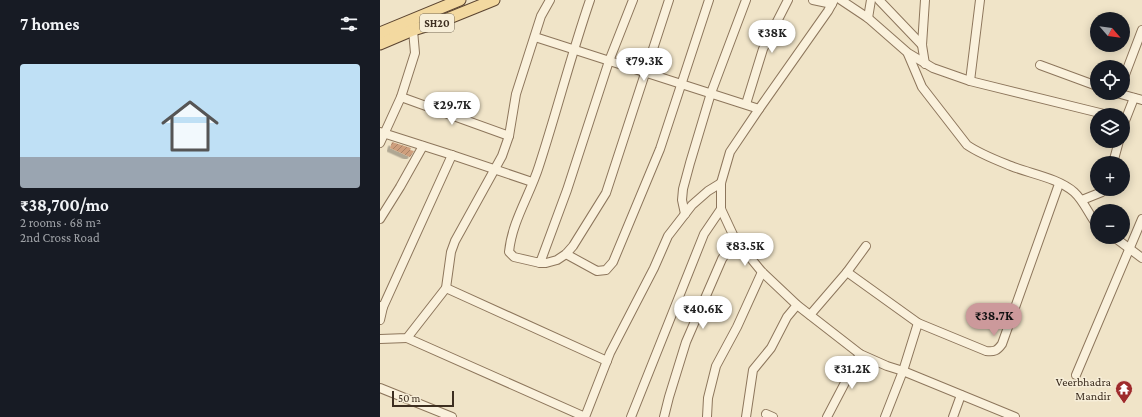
<!DOCTYPE html>
<html lang="en">
<head>
<meta charset="utf-8">
<style>
	:root { --surface:#171b24; --page:#20242c; --text:#f1f3f6; --muted:#9ea1a6; --accent:#cc999b }
	body { margin:0; font-family:"Crimson Pro",serif; background:var(--page); color:var(--text); height:100vh; display:flex; flex-direction:column; font-size:15px; white-space:nowrap }
	* { box-sizing:border-box; margin:0 }
	p { font-size:13px; color:var(--muted) }
	.icon { flex:none; width:22px; height:22px; fill:none; stroke:currentColor; stroke-width:2; stroke-linecap:round; stroke-linejoin:round }
	.map { position:relative; flex:1; overflow:hidden }
	.side { display:flex; flex-direction:column; background:var(--surface); width:380px }
	.side>* { flex:none }
	.needle { width:26px; rotate:118deg }
	.fabs { position:absolute; left:710px; top:12px; display:grid; gap:8px }
	.fabs a { display:grid; place-items:center; width:40px; height:40px; border-radius:50%; background:var(--surface); box-shadow:0 2px 10px #0003; font-size:20px }
	.scale { position:absolute; left:12px; bottom:10px; width:62px; box-sizing:border-box; padding-left:4px; border:2px solid #3d2e20; border-top:0; font-size:11px; line-height:14px; white-space:nowrap; color:#3d2e20; -webkit-text-stroke:3px #f7eed8; paint-order:stroke }
	.price { position:absolute; translate:-50% -34px; padding:0 9px; border-radius:14px; background:#fff; color:#222; font-size:13px; line-height:26px; filter:drop-shadow(0 1px 2px #0008) }
	.price::after { content:''; position:absolute; left:50%; top:24px; width:12px; height:9px; margin-left:-6px; background:inherit; clip-path:polygon(0 0,100% 0,50% 100%) }
	.price.selected { background:var(--accent); color:#111 }
	ul { padding:0; list-style:none }
	li { display:grid; align-content:center; gap:8px; height:212px; padding:0 20px }
	li span { display:grid; place-items:center; height:124px; border-radius:4px; color:#555 }
	li>.icon { margin-inline-start:auto }
	span .icon { width:72px; height:72px; fill:#fffc; stroke-width:1 }
	li b { font-size:17px }
	h2 { display:flex; justify-content:space-between; align-items:center; height:48px; padding:0 20px; font-size:17px }
	main { display:flex; flex:1; min-height:0 }
	.map>svg:first-child { display:block }
	.building { fill:url(#building-hatch); filter:url(#shadow) }
	.lines { fill:none; stroke-linecap:round; stroke-linejoin:round }
	.minor-casing { stroke:#8d765c; stroke-width:10 }
	.major-casing { stroke:#5b4430; stroke-width:13 }
	.minor { stroke:#faf1dc; stroke-width:8 }
	.major { stroke:#f3d9a0; stroke-width:11 }
	.labels { text-anchor:middle; dominant-baseline:central; stroke-width:3; stroke-linejoin:round; paint-order:stroke }
	.shield { fill:#f7eed8; stroke:#756857; stroke-width:1 }
	.shield-label { font-size:11px; font-weight:bold; fill:#3d2e20 }
	.poi-label { font-size:12px; fill:#3d2e20; stroke:#f7eed8; text-anchor:end }
</style>
</head>
<body>
<main>
<section class="side">
<h2>7 homes<svg class="icon" aria-label="filters" viewBox="0 0 24 24"><path d="M4 7h16M4 17h16"/><circle cx="9" cy="7" r="2"/><circle cx="15" cy="17" r="2"/></svg></h2>
<ul>
<li><span style="background:linear-gradient(#bfe0f5 75%,#9aa5b1 0)"><svg class="icon" aria-label="home" viewBox="0 0 24 24"><path d="M3 11l9-7 9 7M6 9v11h12V9"/></svg></span><div><b>₹38,700/mo</b><p>2 rooms · 68 m²</p><p>2nd Cross Road</p></div></li>
</ul>
</section>
<div class="map">
<svg width="762" height="417" viewBox="0 0 762 417">
	<defs>
		<pattern id="building-hatch" width="6" height="6" patternUnits="userSpaceOnUse"><rect width="6" height="6" fill="#cf9f7d"/><path d="M-1 1l2-2M0 6l6-6M5 7l2-2" fill="none" stroke="#a98266"/></pattern>
		<filter id="shadow"><feDropShadow dx="-3.5" dy="3.5" stdDeviation="0" flood-color="#0004"/></filter>
	</defs>
	<rect width="100%" height="100%" fill="#f0e4c8"/>
	<polygon class="building" points="12,142 31,148 30,150 34,151 30,157 10,148"/>
	<g class="lines">
		<g class="minor-casing">
			<g id="minor">
				<path d="M210,0C191,55 177,111 159,166C150,195 132,221 129,252L134,257L160,263L187,190L229,61L253,0"/>
				<polyline points="433,0 452,4"/>
				<polyline points="454,0 448,11 379,109 350,152 341,183 341,209 355,239 382,272 417,305 480,354 507,366 523,371 635,417"/>
				<polyline points="461,0 488,18 528,53 553,68 590,81 728,115"/>
				<polyline points="499,0 542,45"/>
				<polyline points="488,18 491,0"/>
				<polyline points="155,37 379,109"/>
				<path d="M528,54L542,87L587,145C600,154 616,160 631,166C651,174 678,178 694,192C704,201 709,215 717,225"/>
				<polyline points="545,64 542,45 545,0"/>
				<polyline points="660,65 717,86"/>
				<polyline points="743,80 762,30"/>
				<polyline points="590,81 600,0"/>
				<polyline points="737,93 762,100"/>
				<polyline points="21,97 129,136"/>
				<polyline points="366,104 383,49 408,0"/>
				<polyline points="743,126 754,98"/>
				<polyline points="0,132 72,155 152,182"/>
				<polyline points="0,143 21,97 35,53 33,30"/>
				<polyline points="733,163 739,141"/>
				<polyline points="702,200 722,192 723,189"/>
				<polyline points="305,214 302,200 303,189 310,163 331,93 366,0"/>
				<polyline points="0,219 20,187 43,146"/>
				<polyline points="734,237 762,258"/>
				<polyline points="186,254 217,271 226,270 233,262 280,149 329,0"/>
				<polyline points="160,263 166,263 177,260 186,254 193,246 226,193 289,0"/>
				<path d="M467,272L538,323L606,351C614,352 617,351 622,344L679,184"/>
				<polyline points="66,288 227,361"/>
				<polyline points="0,306 3,307 0,320"/>
				<polyline points="3,307 72,155"/>
				<polyline points="430,315 467,272 486,246"/>
				<polyline points="27,338 205,417"/>
				<polyline points="0,339 27,338 66,288 71,252 75,241 122,156 129,136 136,94 161,16 170,0"/>
				<polyline points="696,375 762,219"/>
				<polyline points="0,388 72,417"/>
				<polyline points="386,414 393,417"/>
				<polyline points="205,417 230,353 274,268 288,236 312,205 328,191 341,183"/>
				<polyline points="251,417 324,234 341,209"/>
				<polyline points="284,417 289,397 306,342 342,259 355,239"/>
				<polyline points="327,417 328,398 336,366 357,327 382,272"/>
				<polyline points="366,417 373,370 391,348 407,317 417,305"/>
				<polyline points="447,417 480,354"/>
				<polyline points="505,417 523,371 538,323"/>
				<polyline points="573,417 581,395"/>
			</g>
		</g>
		<g class="major-casing">
			<g id="major">
				<polyline points="0,33 80,0"/>
				<polyline points="0,44 33,30 62,21 114,0"/>
			</g>
		</g>
		<use href="#minor" class="minor"/>
		<use href="#major" class="major"/>
	</g>
	<defs>
		<g id="temple-pin" transform="scale(0.9)"><path d="M0 17L-7.5 6A9.5 9.5 0 1 1 7.5 6Z" fill="#9e2a2b" stroke="#f7eed8"/><path d="M0-6L5-2H3V0L6.5 2.5H4V6H1.5V3h-3V6H-4V2.5H-6.5L-3 0V-2H-5Z" fill="#fff"/></g>
	</defs>
	<g fill-rule="evenodd">
		<use href="#temple-pin" x="744" y="389"/>
	</g>
	<g class="labels">
		<rect class="shield" x="40" y="14" width="34" height="18" rx="3"/>
		<g class="shield-label">
			<text x="57" y="23">SH20</text>
		</g>
		<g class="poi-label">
			<text x="731" y="382">Veerbhadra<tspan x="731" dy="14">Mandir</tspan></text>
		</g>
	</g>
</svg>
<div class="fabs">
<a><svg class="needle" viewBox="-14 -14 28 28"><path d="M0-13l5 13h-10z" fill="#e53935"/><path d="M0 13l5-13h-10z" fill="#9ea1a6"/></svg></a>
<a><svg class="icon" aria-label="locate" viewBox="0 0 24 24"><circle cx="12" cy="12" r="6"/><path d="M12 2v4M12 18v4M2 12h4M18 12h4"/></svg></a>
<a><svg class="icon" aria-label="layers" viewBox="0 0 24 24"><path d="M12 4l9 5-9 5-9-5zM3 14l9 5 9-5"/></svg></a>
<a>+</a>
<a>−</a>
</div>
<div class="scale">50 m</div>
<b class="price" style="left:392px;top:54px">₹38K</b>
<b class="price" style="left:264px;top:82px">₹79.3K</b>
<b class="price" style="left:72px;top:126px">₹29.7K</b>
<b class="price" style="left:365px;top:267px">₹83.5K</b>
<b class="price" style="left:323px;top:330px">₹40.6K</b>
<b class="price selected" style="left:614px;top:337px">₹38.7K</b>
<b class="price" style="left:472px;top:390px">₹31.2K</b>
</div>
</main>
</body>
</html>
